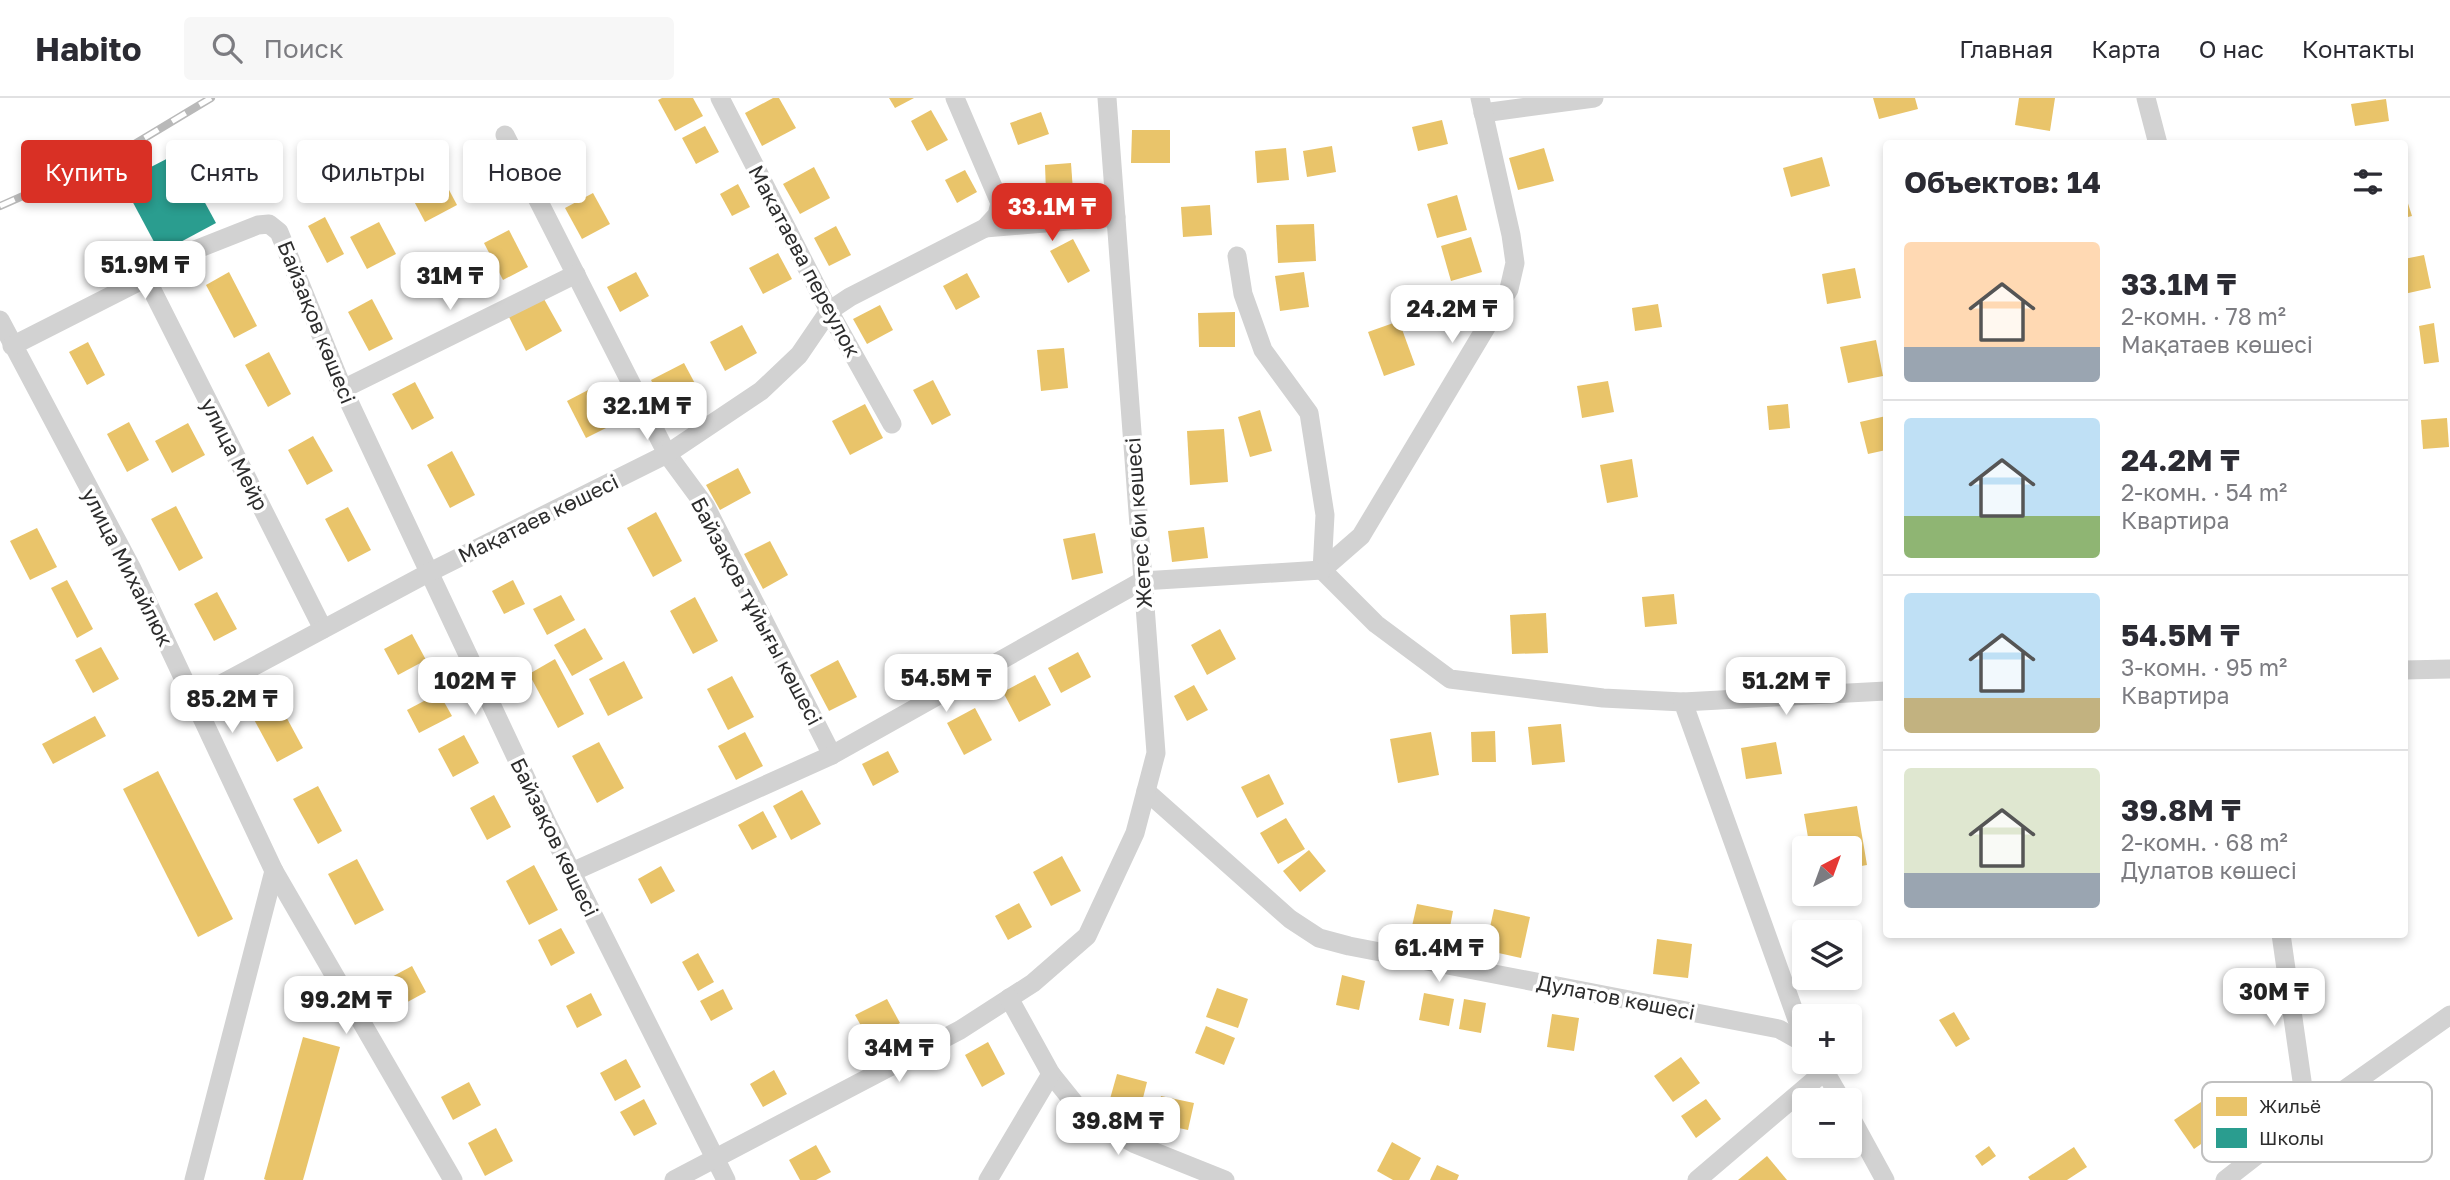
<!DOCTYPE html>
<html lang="ru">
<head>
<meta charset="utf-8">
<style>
	:root { --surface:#fff; --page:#f7f7f7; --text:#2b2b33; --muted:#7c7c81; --line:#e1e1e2; --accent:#d93025 }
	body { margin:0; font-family:"Golos Text",sans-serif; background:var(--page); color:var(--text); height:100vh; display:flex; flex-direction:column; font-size:26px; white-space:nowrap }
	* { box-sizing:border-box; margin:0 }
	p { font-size:23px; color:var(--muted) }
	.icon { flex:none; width:38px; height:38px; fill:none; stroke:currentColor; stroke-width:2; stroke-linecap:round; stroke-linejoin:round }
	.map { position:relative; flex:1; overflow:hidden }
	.sheet { position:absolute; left:1883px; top:42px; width:525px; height:798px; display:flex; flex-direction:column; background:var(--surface); border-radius:7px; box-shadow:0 4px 10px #0003 }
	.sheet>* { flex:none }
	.hud { position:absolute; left:21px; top:42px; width:665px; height:63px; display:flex; gap:14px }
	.needle { width:46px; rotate:41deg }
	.fabs { position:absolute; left:1792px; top:738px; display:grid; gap:14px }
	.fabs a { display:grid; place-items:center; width:70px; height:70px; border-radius:7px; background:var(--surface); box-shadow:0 4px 10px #0003; font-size:35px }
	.price { position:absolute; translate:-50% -60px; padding:0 16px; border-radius:14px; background:#fff; color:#222; font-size:23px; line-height:46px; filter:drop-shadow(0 2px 4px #0008) }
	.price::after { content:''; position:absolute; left:50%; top:42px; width:21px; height:16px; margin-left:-10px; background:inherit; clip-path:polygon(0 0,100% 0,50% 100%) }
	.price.current { background:var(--accent); color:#fff }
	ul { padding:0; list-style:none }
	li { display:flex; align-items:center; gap:21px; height:175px; padding:0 21px }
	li+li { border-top:2px solid var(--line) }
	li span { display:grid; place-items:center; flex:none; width:196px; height:140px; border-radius:7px; color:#555 }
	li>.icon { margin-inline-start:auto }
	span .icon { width:84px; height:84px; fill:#fffc; stroke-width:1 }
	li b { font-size:30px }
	h2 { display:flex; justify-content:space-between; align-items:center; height:84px; padding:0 21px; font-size:30px }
	.tag { padding:0 24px; border-radius:7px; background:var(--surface); box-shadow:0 4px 10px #0003; font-size:24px; line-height:63px }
	.tag.current { background:var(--accent); color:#fff }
	header { display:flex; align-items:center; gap:42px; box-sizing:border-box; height:98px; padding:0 35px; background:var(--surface); border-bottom:2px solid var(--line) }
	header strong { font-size:33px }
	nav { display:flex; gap:38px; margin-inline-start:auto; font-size:24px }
	.search { width:490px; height:63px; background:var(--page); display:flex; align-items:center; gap:18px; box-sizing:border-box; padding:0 24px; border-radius:7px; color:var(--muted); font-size:26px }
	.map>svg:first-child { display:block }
	.homes { fill:#e9c46a }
	.schools { fill:#2a9d8f }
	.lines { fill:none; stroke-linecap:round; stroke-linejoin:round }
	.minor { stroke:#d2d2d2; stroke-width:19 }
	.rail-casing { stroke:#b9b9b9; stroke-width:8 }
	.rail { stroke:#fff; stroke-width:5; stroke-dasharray:16; stroke-linecap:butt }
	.labels { text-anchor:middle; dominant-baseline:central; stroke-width:7; stroke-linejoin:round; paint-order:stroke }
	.street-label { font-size:21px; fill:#2d2d2d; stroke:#fff }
	.key { fill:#fff; stroke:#c0c0c0; stroke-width:2 }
	.key-label { font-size:19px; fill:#2d2d2d }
</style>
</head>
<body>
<header>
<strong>Habito</strong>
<div class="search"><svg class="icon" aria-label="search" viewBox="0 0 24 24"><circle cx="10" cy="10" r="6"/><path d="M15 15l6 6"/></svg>Поиск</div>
<nav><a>Главная</a><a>Карта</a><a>О нас</a><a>Контакты</a></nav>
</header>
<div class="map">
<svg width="2450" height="1082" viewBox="0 0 2450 1082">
	<rect width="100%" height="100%" fill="#fff"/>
	<g class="homes">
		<polygon points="662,0 693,0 703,18 675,33 658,2"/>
		<polygon points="773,0 779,0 796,30 762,48 745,15"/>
		<polygon points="889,0 914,0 895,10"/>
		<polygon points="1873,0 1915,0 1918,11 1879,21"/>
		<polygon points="2019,0 2055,0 2050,33 2015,27"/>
		<polygon points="2386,1 2389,23 2355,28 2351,6"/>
		<polygon points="931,12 948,42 927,53 911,23"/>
		<polygon points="1041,14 1049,36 1018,47 1010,25"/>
		<polygon points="1442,22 1448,46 1418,53 1412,29"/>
		<polygon points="705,28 719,54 696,66 682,40"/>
		<polygon points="1132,32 1170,32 1170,65 1131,65"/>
		<polygon points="1332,48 1336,74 1307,79 1303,53"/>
		<polygon points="1286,50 1289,82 1257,85 1255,53"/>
		<polygon points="1544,50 1554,83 1518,92 1509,60"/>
		<polygon points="551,54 564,79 551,86 538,61"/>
		<polygon points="1822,59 1830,88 1791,99 1783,70"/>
		<polygon points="1071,65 1073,93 1046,94 1045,67"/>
		<polygon points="814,69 830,100 800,116 783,86"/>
		<polygon points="965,72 977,94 957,105 945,82"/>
		<polygon points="440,75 457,107 425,124 408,92"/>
		<polygon points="738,86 750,109 732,118 720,96"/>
		<polygon points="2404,93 2412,118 2404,120"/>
		<polygon points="593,95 610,126 582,141 565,110"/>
		<polygon points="1457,97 1467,132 1437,140 1427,106"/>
		<polygon points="1210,107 1212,137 1183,139 1181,109"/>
		<polygon points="325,119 344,156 327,165 308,128"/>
		<polygon points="379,124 396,156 367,171 350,139"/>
		<polygon points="1314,126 1316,163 1278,165 1276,127"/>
		<polygon points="836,128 851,157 829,168 814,140"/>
		<polygon points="509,132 528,169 503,182 484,145"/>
		<polygon points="1471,139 1482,174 1451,183 1441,148"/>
		<polygon points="1073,141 1090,173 1068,185 1050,153"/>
		<polygon points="778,155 792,181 763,196 749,170"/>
		<polygon points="2424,157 2431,190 2404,196 2404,161"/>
		<polygon points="1855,170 1861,200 1827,206 1822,176"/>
		<polygon points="229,174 257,228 234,240 206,187"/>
		<polygon points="636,174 649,198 620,214 607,189"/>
		<polygon points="1304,174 1309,209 1280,213 1275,178"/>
		<polygon points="967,175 980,199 956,212 943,188"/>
		<polygon points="372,201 393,241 369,253 348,214"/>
		<polygon points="544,201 562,233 526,253 509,219"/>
		<polygon points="1658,206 1662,229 1635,233 1632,210"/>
		<polygon points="880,207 893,232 867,246 853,221"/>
		<polygon points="1235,214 1235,249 1199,249 1198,215"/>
		<polygon points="1399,223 1415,267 1384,278 1368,234"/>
		<polygon points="2434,225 2439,264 2424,266 2419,228"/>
		<polygon points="742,227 757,255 725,273 710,244"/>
		<polygon points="1876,242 1883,278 1848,285 1840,249"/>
		<polygon points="88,244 105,277 87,287 69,254"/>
		<polygon points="1064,250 1068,290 1041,293 1037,252"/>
		<polygon points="269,254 291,296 268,309 245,267"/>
		<polygon points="684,265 699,293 666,311 651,282"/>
		<polygon points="933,282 951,317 932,327 913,292"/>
		<polygon points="1608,283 1614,314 1582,320 1577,288"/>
		<polygon points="415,284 434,320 412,332 392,296"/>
		<polygon points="590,291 610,328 586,340 567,303"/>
		<polygon points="865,306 883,340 850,357 832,323"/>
		<polygon points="1788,306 1790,330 1769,332 1767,308"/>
		<polygon points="1260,312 1272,353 1250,359 1238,319"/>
		<polygon points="1886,318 1886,352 1868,356 1860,324"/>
		<polygon points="2447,320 2449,349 2423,351 2421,322"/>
		<polygon points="129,324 149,362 127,374 107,336"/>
		<polygon points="188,325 205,357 172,375 155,343"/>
		<polygon points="1224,331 1228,384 1190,387 1187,333"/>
		<polygon points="313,338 333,373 307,387 288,352"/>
		<polygon points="452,353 475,397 450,410 427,367"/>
		<polygon points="1632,361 1638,399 1607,405 1600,367"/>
		<polygon points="738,370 751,395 720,412 706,387"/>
		<polygon points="176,408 203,460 179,473 151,421"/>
		<polygon points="348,409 371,452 348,464 325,421"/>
		<polygon points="656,414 682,463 653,479 627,430"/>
		<polygon points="1204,429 1208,460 1172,464 1168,433"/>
		<polygon points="37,430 57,469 30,482 10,443"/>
		<polygon points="1095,435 1103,475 1072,482 1063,441"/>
		<polygon points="770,443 788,477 763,491 744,456"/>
		<polygon points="67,482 93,531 77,540 51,490"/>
		<polygon points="513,482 525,506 504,516 492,493"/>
		<polygon points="217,494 237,531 214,543 194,506"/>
		<polygon points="1674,496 1677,526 1645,529 1642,499"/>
		<polygon points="561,497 575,522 547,537 533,511"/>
		<polygon points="695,499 718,543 693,556 670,513"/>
		<polygon points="1546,515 1548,555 1512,556 1510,517"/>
		<polygon points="585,530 603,561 572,578 554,547"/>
		<polygon points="1220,531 1236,561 1207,577 1191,547"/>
		<polygon points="412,536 426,562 398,577 384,551"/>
		<polygon points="101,549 119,581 93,595 75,562"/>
		<polygon points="1078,554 1091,579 1061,595 1048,570"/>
		<polygon points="555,561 584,616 558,630 529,576"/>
		<polygon points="838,562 857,599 829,613 810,577"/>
		<polygon points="624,563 643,600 608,618 589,581"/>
		<polygon points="1035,577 1051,607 1019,624 1003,594"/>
		<polygon points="732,578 754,619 728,632 707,591"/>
		<polygon points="1194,587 1208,612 1187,623 1174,598"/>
		<polygon points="439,595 452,618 419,635 407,612"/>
		<polygon points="277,602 303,650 277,664 251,616"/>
		<polygon points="975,610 992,642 964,657 947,625"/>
		<polygon points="95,618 106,638 53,666 42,646"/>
		<polygon points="1561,626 1565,664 1532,667 1528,629"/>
		<polygon points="1495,633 1496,664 1472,664 1471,634"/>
		<polygon points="745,634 763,668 736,682 718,648"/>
		<polygon points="1431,634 1439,677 1398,685 1390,641"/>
		<polygon points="464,637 479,665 453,679 438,651"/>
		<polygon points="599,644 624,690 597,705 572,658"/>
		<polygon points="1776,644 1782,676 1746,681 1741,650"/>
		<polygon points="888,653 899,674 873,688 862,666"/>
		<polygon points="158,673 233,821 198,839 123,691"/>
		<polygon points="1269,676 1284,706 1257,720 1241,689"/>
		<polygon points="318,688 342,733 318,746 293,701"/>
		<polygon points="802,692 821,726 791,742 773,708"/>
		<polygon points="494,697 511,729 487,742 470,710"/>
		<polygon points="1857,708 1867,767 1850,770 1850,751 1810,751 1804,716"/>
		<polygon points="763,713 777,739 752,752 738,727"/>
		<polygon points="1286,720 1305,751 1278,766 1260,735"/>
		<polygon points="1309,752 1326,773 1300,794 1283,773"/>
		<polygon points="1062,758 1081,793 1051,808 1033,774"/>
		<polygon points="357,761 384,812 355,827 328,776"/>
		<polygon points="534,767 558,812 529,827 506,783"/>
		<polygon points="661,768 675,793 651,806 638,781"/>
		<polygon points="1019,805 1032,829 1008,842 995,818"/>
		<polygon points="1417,806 1453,813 1447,845 1410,837"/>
		<polygon points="1494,811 1530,819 1521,860 1485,852"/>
		<polygon points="561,830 575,855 551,868 538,842"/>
		<polygon points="1657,841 1692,846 1688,880 1653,876"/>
		<polygon points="698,855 714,884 698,893 682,864"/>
		<polygon points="412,868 426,894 400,908 386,882"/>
		<polygon points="1342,877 1365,883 1359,912 1336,907"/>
		<polygon points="1217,890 1248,901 1238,930 1206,919"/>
		<polygon points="723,891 733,911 711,923 700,903"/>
		<polygon points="591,895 602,917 577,930 566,908"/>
		<polygon points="1424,895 1454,901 1449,928 1419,922"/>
		<polygon points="887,901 900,925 869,942 855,917"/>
		<polygon points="1464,901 1486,905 1481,935 1459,931"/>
		<polygon points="1954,914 1970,941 1956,949 1939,922"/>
		<polygon points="1552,916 1579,920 1574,953 1547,949"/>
		<polygon points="1206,928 1235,940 1224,967 1195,955"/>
		<polygon points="303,939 340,949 303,1082 266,1082 264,1081"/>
		<polygon points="988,944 1005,976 982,989 965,957"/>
		<polygon points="1681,959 1700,985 1673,1004 1654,978"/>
		<polygon points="626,961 641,989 615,1003 600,975"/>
		<polygon points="774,972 787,996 763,1009 750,986"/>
		<polygon points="1117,976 1147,984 1139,1016 1108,1008"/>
		<polygon points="469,984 481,1007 453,1022 441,999"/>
		<polygon points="1161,998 1194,1005 1188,1032 1155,1025"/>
		<polygon points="644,1001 657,1026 634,1038 620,1014"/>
		<polygon points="1706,1001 1721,1021 1696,1040 1681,1018"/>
		<polygon points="2201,1004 2221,1032 2194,1051 2174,1022"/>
		<polygon points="496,1030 513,1063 485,1078 468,1045"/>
		<polygon points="1392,1044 1421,1060 1409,1082 1393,1082 1377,1073"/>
		<polygon points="816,1047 831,1074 816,1082 800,1082 789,1062"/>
		<polygon points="1989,1048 1996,1058 1982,1068 1975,1058"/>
		<polygon points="2074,1049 2087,1069 2067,1082 2030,1082 2028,1079"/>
		<polygon points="1767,1058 1787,1082 1738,1082"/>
		<polygon points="1437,1067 1459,1077 1457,1082 1430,1082"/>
	</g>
	<polygon class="schools" points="178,55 216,125 160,155 122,84"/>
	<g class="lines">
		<g class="minor">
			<polyline points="720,0 829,213 892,326"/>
			<polyline points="2146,0 2158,46"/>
			<polyline points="1483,15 1594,0"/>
			<polyline points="505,37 667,356 706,409 832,657"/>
			<polyline points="985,130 1116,119"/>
			<polyline points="1237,158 1243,196 1263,252 1309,315 1325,417 1322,472"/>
			<polyline points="146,180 323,531"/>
			<polyline points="0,222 132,471 274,773 194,1082"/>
			<polyline points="12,248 146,180 182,157 258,127 269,126 279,134 343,291 547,725 726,1082"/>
			<polyline points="343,291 576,176"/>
			<polyline points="1322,472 1376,526 1450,581 1603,600 1683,604 1804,941"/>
			<polyline points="1322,472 1361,438 1509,191 1515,165 1511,137 1480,0"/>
			<polyline points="2404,572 2450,571"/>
			<polyline points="193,601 430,474 667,356 761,293 799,257 829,213 850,199 985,130 997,117 1000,105 955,0"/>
			<polyline points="1683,604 1886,593"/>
			<polyline points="1146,693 1290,821 1319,840 1349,848 1779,931 1804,945"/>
			<polyline points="274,773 453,1082"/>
			<polyline points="572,774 832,657 1142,483 1322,472"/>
			<polyline points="2281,836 2307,1018"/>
			<polyline points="1820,965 1842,1003"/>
			<polyline points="1051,976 1084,1017 1135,1046 1225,1082"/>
			<polyline points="1850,1018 1885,1082"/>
			<polyline points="674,1082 960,932 1033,885 1087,838 1135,735 1156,655 1107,0"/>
			<polyline points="988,1082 1051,976 1009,900"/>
			<polyline points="1697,1082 1825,973"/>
			<polyline points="2225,1082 2307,1018 2450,917"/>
		</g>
		<g class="rail-casing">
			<polyline id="rail" points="0,108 118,56 211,0"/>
		</g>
		<use href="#rail" class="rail"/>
	</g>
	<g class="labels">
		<g class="street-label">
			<text transform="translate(805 163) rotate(62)">Макатаева переулок</text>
			<text transform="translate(317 224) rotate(68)">Байзақов көшесі</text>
			<text transform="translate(235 356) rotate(63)">улица Мейр</text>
			<text transform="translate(538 420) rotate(-26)">Мақатаев көшесі</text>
			<text transform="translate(1138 425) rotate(-94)">Жетес би көшесі</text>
			<text transform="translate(128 469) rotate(63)">улица Михайлюк</text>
			<text transform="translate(757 513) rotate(62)">Байзақов тұйығы көшесі</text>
			<text transform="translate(555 739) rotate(64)">Байзақов көшесі</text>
			<text transform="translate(1616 899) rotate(11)">Дулатов көшесі</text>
		</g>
	</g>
	<rect x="2202" y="984" width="230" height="80" rx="10" class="key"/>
	<rect x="2216" y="999" width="31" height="19" fill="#e9c46a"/>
	<rect x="2216" y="1030" width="31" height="20" fill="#2a9d8f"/>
	<g class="key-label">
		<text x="2259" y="1015">Жильё</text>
		<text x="2259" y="1047">Школы</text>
	</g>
</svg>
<div class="fabs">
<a><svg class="needle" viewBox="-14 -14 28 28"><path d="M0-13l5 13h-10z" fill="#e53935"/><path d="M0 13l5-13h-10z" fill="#7c7c81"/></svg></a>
<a><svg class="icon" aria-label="layers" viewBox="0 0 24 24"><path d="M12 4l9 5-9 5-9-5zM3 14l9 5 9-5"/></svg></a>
<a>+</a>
<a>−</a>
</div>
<b class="price current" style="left:1052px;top:145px">33.1M ₸</b>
<b class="price" style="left:145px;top:203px">51.9M ₸</b>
<b class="price" style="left:450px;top:214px">31M ₸</b>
<b class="price" style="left:1452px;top:247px">24.2M ₸</b>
<b class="price" style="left:647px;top:344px">32.1M ₸</b>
<b class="price" style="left:946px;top:616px">54.5M ₸</b>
<b class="price" style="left:475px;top:619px">102M ₸</b>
<b class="price" style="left:1786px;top:619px">51.2M ₸</b>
<b class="price" style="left:232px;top:637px">85.2M ₸</b>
<b class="price" style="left:1439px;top:886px">61.4M ₸</b>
<b class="price" style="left:2274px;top:930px">30M ₸</b>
<b class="price" style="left:346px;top:938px">99.2M ₸</b>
<b class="price" style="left:899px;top:986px">34M ₸</b>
<b class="price" style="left:1118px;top:1059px">39.8M ₸</b>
<div class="hud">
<a class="tag current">Купить</a>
<a class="tag">Снять</a>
<a class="tag">Фильтры</a>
<a class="tag">Новое</a>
</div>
<section class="sheet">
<h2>Объектов: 14<svg class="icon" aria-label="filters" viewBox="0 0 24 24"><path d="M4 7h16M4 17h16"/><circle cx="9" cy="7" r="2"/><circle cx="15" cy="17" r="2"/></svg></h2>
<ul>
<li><span style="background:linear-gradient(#ffd9b3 75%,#9aa5b1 0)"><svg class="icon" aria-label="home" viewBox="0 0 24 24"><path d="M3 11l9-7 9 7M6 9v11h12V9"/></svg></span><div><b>33.1M ₸</b><p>2-комн. · 78 m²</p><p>Мақатаев көшесі</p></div></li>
<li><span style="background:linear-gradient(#bfe0f5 70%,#8fb573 0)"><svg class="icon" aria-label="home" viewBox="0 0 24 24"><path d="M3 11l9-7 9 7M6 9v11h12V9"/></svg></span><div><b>24.2M ₸</b><p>2-комн. · 54 m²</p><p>Квартира</p></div></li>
<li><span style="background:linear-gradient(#bfe0f5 75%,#c2b280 0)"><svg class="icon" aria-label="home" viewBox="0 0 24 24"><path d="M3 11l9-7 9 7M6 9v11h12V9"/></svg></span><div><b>54.5M ₸</b><p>3-комн. · 95 m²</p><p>Квартира</p></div></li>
<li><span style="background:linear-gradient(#dfe7d0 75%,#9aa5b1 0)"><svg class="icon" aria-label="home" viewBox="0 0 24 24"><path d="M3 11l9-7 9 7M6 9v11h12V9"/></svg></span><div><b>39.8M ₸</b><p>2-комн. · 68 m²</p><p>Дулатов көшесі</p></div></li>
</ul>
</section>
</div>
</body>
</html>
